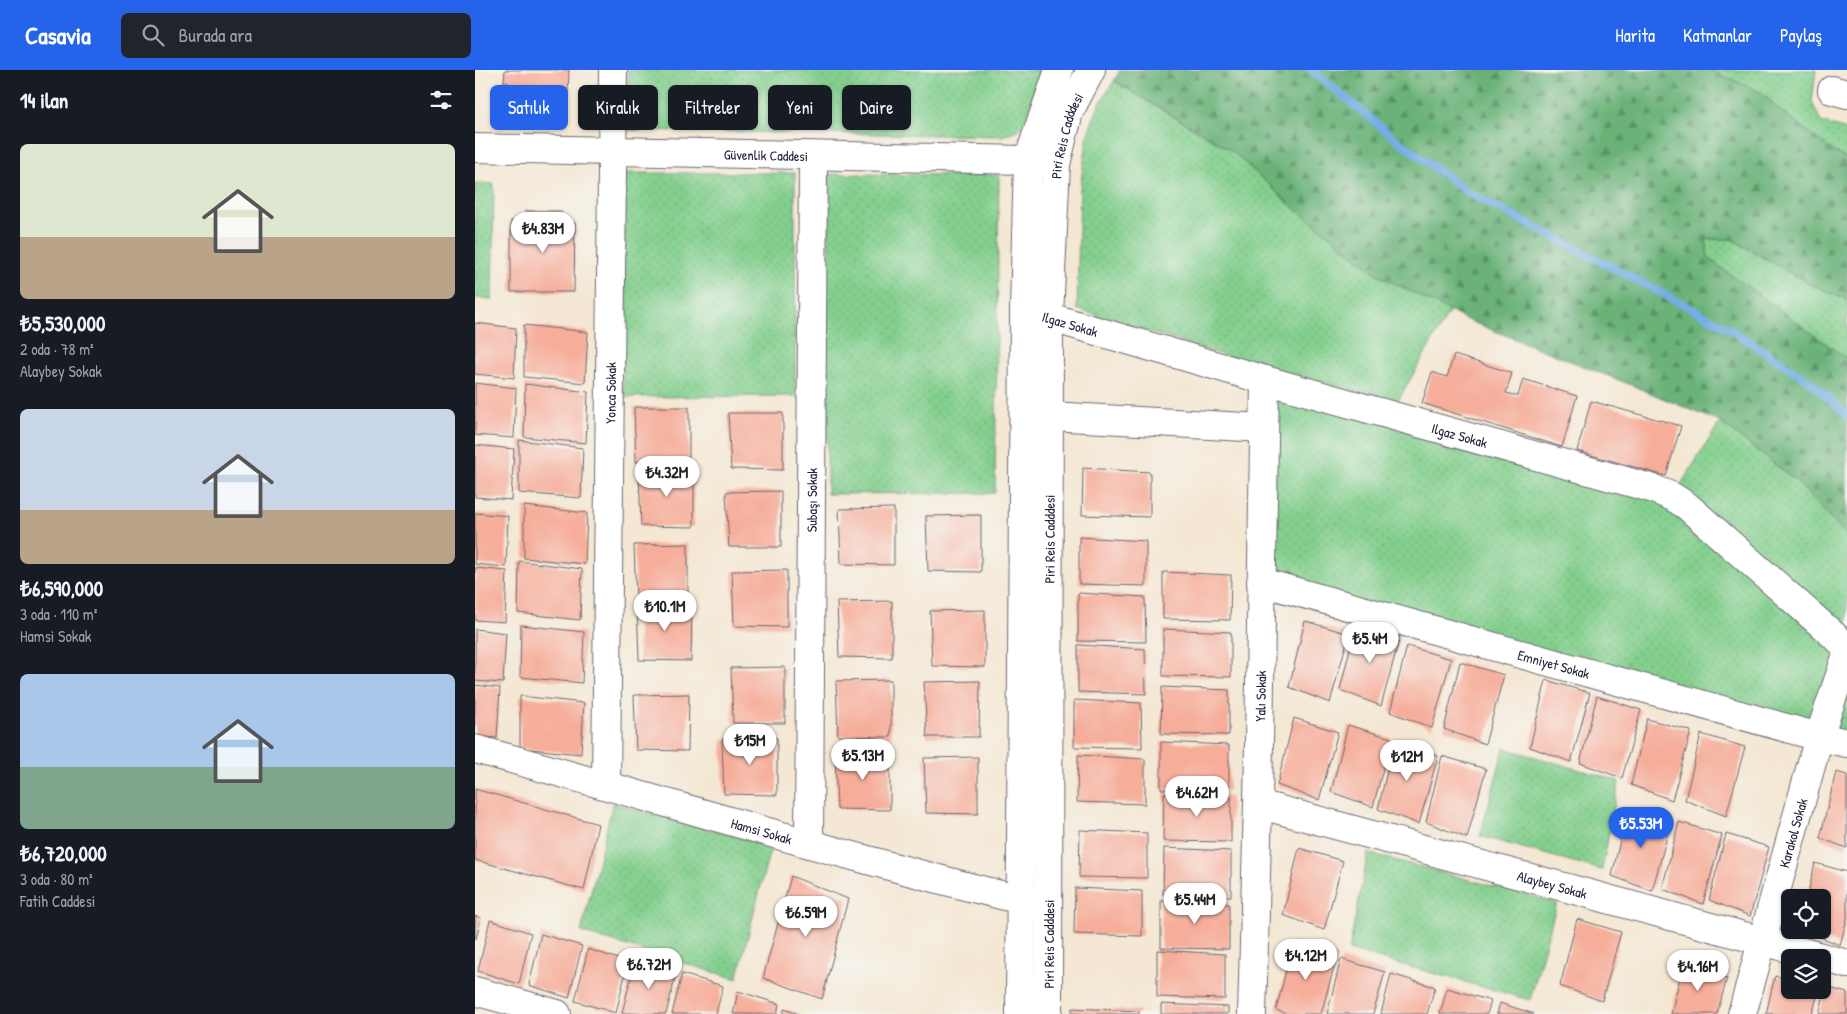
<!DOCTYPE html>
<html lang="tr">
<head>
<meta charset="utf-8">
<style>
	:root { --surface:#171b24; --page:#20242c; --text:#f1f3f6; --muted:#9ea1a6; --accent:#2563eb }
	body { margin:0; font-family:"Patrick Hand",sans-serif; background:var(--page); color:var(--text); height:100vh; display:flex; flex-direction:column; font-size:19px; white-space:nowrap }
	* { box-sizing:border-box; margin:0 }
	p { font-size:16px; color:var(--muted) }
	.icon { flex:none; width:28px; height:28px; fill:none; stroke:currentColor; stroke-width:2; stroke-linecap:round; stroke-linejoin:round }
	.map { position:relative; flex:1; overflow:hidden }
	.side { display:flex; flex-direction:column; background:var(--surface); width:475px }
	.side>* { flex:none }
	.hud { position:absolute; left:15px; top:15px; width:475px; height:45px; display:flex; gap:10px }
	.fabs { position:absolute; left:1306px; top:819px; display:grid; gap:10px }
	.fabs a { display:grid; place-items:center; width:50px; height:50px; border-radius:8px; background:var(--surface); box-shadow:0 1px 4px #0004; font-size:25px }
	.price { position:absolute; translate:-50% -42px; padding:0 11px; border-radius:18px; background:#fff; color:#222; font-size:16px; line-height:32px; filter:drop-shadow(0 1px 2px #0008) }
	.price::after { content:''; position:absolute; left:50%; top:30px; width:15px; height:11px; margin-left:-8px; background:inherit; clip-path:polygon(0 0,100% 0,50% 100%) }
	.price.selected { background:var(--accent); color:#fff }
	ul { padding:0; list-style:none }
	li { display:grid; align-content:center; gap:10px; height:265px; padding:0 20px }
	li span { display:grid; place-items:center; height:155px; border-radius:8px; color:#555 }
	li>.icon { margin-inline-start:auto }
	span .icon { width:90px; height:90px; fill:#fffc; stroke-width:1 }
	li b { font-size:21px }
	h2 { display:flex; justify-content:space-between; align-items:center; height:60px; padding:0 20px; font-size:21px }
	.tag { padding:0 18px; border-radius:8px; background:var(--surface); box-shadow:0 1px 4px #0004; font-size:18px; line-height:45px }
	.tag.selected { background:var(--accent); color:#fff }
	header { display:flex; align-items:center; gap:30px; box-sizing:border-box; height:70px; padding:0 25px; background:var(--accent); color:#fff }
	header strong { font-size:24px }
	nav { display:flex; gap:28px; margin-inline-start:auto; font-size:18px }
	.search { width:350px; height:45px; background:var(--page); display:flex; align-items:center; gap:12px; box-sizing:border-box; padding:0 18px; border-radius:8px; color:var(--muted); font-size:19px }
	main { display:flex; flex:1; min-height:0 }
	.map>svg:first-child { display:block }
	.grass { fill:url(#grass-dots); stroke:#527864 }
	.forest { fill:url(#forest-firs); stroke:#466a5a }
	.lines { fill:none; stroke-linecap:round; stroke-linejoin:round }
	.stream { stroke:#75ade5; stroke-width:8 }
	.building { fill:#f6ad9a }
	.minor-casing { stroke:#6c6770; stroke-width:30 }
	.tertiary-casing { stroke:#6c6770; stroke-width:30 }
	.secondary-casing { stroke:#6c6770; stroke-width:30 }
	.minor { stroke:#fff; stroke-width:28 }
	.tertiary { stroke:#fff; stroke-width:28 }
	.secondary { stroke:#fff; stroke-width:28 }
	.labels { text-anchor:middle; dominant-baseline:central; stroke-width:5; stroke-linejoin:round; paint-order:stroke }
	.street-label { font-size:14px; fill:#22223b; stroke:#f6f6f2 }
</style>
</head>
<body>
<header>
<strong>Casavia</strong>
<div class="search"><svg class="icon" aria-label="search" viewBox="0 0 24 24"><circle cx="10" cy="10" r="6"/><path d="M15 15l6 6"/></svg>Burada ara</div>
<nav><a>Harita</a><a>Katmanlar</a><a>Paylaş</a></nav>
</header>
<main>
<section class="side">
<h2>14 ilan<svg class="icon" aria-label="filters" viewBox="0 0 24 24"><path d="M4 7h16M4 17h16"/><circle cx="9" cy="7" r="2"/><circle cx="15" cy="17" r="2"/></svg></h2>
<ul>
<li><span style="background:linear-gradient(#dfe7d0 60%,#b9a48a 0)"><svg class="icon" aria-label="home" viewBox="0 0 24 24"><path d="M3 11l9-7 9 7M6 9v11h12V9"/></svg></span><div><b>₺5,530,000</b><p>2 oda · 78 m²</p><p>Alaybey Sokak</p></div></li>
<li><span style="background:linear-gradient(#c9d6e8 65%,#b9a48a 0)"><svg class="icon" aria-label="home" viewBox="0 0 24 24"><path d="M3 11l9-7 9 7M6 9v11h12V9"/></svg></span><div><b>₺6,590,000</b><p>3 oda · 110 m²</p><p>Hamsi Sokak</p></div></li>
<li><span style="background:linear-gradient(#a9c7e8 60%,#7fa58c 0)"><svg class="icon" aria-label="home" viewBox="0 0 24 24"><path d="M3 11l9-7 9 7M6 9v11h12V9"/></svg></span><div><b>₺6,720,000</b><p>3 oda · 80 m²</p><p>Fatih Caddesi</p></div></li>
</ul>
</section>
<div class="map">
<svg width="1372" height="944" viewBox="0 0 1372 944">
	<defs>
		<pattern id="grass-dots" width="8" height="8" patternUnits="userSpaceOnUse" patternTransform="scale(1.25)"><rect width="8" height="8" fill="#83cf8d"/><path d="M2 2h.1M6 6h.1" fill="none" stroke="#71b17b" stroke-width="1.8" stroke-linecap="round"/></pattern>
		<pattern id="forest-firs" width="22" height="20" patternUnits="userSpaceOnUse" patternTransform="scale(1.25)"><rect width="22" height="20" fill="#6ab278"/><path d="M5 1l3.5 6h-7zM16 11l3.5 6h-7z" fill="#579064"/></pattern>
	</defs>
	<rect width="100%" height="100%" fill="#f6f6f2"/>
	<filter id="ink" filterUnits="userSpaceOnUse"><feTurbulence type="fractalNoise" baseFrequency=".02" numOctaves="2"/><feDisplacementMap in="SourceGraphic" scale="10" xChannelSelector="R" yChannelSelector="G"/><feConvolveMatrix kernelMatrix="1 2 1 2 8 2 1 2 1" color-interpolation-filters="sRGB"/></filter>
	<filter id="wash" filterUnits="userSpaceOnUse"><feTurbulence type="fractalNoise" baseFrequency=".0096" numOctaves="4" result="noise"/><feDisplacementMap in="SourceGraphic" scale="20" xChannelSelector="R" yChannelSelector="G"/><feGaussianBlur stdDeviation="1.12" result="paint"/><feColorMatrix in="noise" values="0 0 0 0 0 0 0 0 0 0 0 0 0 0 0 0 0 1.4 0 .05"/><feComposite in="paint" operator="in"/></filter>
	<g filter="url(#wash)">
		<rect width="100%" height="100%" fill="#f4e7d3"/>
		<g class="grass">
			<polygon points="153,0 564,0 551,52 543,60 527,66 152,60"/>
			<polygon points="1234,0 1341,0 1337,32 1346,52 1372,60 1372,89 1358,81 1307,42 1286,22"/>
			<polygon points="639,11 757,81 816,135 905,206 975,241 922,332 740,283 602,239 605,118 613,63 624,35"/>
			<polygon points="150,103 320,103 320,326 148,327"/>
			<polygon points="354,104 524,105 520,423 352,424"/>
			<polygon points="0,113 19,114 17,229 0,228"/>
			<polygon points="1231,169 1256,169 1333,213 1372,230 1372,289 1233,188"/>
			<polygon points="790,310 1198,427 1245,352 1319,409 1372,466 1372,673 786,512"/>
			<polygon points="1029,678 1144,711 1127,800 1005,766"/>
			<polygon points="138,733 296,776 262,909 106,862"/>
			<polygon points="893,783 1082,833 1055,930 874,880"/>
		</g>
		<polygon class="forest" points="645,0 1234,0 1286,22 1307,42 1358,81 1372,89 1372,230 1333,213 1256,169 1231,169 1233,188 1372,289 1372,466 1319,409 1245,352 1156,315 992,250 905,206 816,135 757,81 639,11"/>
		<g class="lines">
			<polyline class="stream" points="836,0 922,70 994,123 1252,257 1333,310 1372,345"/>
		</g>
		<g id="blocks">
			<g class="building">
				<polygon points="30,0 94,0 92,47 31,44 33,12 29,12"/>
				<polygon points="50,141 86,141 86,153 100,153 99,222 36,222 36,151 51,151"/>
				<polygon points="0,253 41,258 39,308 0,304"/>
				<polygon points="49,255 113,262 110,313 49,307"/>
				<polygon points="979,285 1037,303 1031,323 1043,326 1048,309 1102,326 1087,377 947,333 957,302 972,307"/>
				<polygon points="0,313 41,318 39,368 0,365"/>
				<polygon points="50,314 113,322 111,373 49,367"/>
				<polygon points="1116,331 1206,356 1191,406 1102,381"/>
				<polygon points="159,337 214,337 214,393 161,392"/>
				<polygon points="253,343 308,343 308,400 256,399"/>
				<polygon points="44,370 108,378 106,428 44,423"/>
				<polygon points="0,375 39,379 36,430 0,427"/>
				<polygon points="608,398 675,402 675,447 607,445"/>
				<polygon points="219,400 219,457 166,456 164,401"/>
				<polygon points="306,421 306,477 254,477 251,422"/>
				<polygon points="49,436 112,443 110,494 49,488"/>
				<polygon points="419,438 419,495 366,494 364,439"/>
				<polygon points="0,443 33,446 31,497 0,494"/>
				<polygon points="506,445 506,502 453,501 451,446"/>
				<polygon points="604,467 671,471 671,516 604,514"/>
				<polygon points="213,474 213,530 161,530 159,475"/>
				<polygon points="44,491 107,499 105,550 43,543"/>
				<polygon points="0,498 32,501 30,552 0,550"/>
				<polygon points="312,500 312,557 259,556 257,501"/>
				<polygon points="688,502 756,505 755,550 688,549"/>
				<polygon points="603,523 670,527 671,572 603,571"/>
				<polygon points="417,531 417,588 364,587 362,532"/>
				<polygon points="217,534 216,591 164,590 162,535"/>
				<polygon points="510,540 510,597 457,596 455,541"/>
				<polygon points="830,551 874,564 855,633 814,617"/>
				<polygon points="881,554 925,567 906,636 865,620"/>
				<polygon points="46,555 109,562 107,613 45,607"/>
				<polygon points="0,559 31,563 28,613 0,611"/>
				<polygon points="688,559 756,562 756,607 688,606"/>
				<polygon points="603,575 670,579 671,624 603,622"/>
				<polygon points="932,576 976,589 957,658 915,642"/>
				<polygon points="985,592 1029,605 1010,674 969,659"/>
				<polygon points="310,597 310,653 258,653 256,598"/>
				<polygon points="416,610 416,667 363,666 361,611"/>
				<polygon points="1071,610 1115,623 1096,692 1055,677"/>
				<polygon points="505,611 504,667 452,667 449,612"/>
				<polygon points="0,615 25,618 22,668 0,666"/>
				<polygon points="687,617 754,620 754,665 686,664"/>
				<polygon points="214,624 213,681 161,680 159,625"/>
				<polygon points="45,626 109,633 106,684 45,678"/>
				<polygon points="1122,626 1166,640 1147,708 1105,693"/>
				<polygon points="599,630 666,633 667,678 599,677"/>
				<polygon points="819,648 863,662 844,730 802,715"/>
				<polygon points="1172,649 1216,661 1197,730 1156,715"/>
				<polygon points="873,655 916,668 898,737 856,722"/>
				<polygon points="1226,664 1270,677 1251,746 1210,730"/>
				<polygon points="302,668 302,725 249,724 247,669"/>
				<polygon points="686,672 754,675 754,720 686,719"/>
				<polygon points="919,672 963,686 944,754 903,739"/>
				<polygon points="415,683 415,740 362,739 360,684"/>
				<polygon points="603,685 670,689 670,734 602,732"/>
				<polygon points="967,686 1011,699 992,768 951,752"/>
				<polygon points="503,687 503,744 451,743 449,688"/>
				<polygon points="1361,702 1372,705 1372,778 1345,768"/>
				<polygon points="0,719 123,754 109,820 0,790"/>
				<polygon points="689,723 756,727 756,772 688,771"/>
				<polygon points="1152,739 1196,752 1177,821 1137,806"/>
				<polygon points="1204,752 1247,765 1228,834 1187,819"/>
				<polygon points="605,760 672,763 672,808 604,807"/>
				<polygon points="1251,764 1294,777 1275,846 1234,830"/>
				<polygon points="689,778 756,781 756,826 688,824"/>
				<polygon points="824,778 868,791 849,860 808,845"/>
				<polygon points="1340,793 1372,802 1372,849 1365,875 1327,860 1348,860 1348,828 1332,828"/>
				<polygon points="316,806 373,829 347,929 288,908"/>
				<polygon points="600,818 667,821 667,866 599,864"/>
				<polygon points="686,831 754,834 754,879 686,878"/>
				<polygon points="0,846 6,848 1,869 0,868"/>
				<polygon points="1102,849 1146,862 1127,931 1085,916"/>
				<polygon points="15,850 56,863 44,914 3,901"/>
				<polygon points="66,864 107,876 94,928 54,915"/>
				<polygon points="818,873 862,886 846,944 812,944 801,940"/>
				<polygon points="113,879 153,892 141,943 100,931"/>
				<polygon points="682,880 750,884 750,929 682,927"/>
				<polygon points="866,889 910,902 898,944 852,944"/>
				<polygon points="160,891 201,904 191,944 147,943"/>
				<polygon points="1208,895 1252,908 1242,944 1196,944"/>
				<polygon points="207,904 248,916 241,944 197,944"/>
				<polygon points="916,904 960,917 952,944 906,944"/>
				<polygon points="1300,906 1315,910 1315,920 1344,920 1337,944 1291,944"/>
				<polygon points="1351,917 1372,923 1372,944 1344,944"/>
				<polygon points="972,918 1016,931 1012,944 965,944"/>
				<polygon points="263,921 304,934 302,944 258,944"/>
				<polygon points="1025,933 1059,944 1022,944"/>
				<polygon points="686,934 753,937 753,944 686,944"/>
				<polygon points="597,938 664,941 664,944 597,944"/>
				<polygon points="309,939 324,944 308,944"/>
			</g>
		</g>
	</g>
	<g filter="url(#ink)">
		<use href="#blocks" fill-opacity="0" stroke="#6c6770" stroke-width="1"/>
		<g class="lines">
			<g class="minor-casing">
				<g id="minor">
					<polyline points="1357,20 1372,24"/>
					<path id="s1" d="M553,241L790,310L1179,419L1198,427L1212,436L1372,577"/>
					<polyline points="575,346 788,358"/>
					<path id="s2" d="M786,512L1344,667L1372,673"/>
					<path id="s3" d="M0,679C189,730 377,790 567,835"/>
					<path id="s4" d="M131,715L138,0"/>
					<path id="s5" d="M783,734L1372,894"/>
					<path id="s6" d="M334,774L338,86"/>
					<polyline points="0,921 82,944"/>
					<path id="s7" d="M777,944L783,734L790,310"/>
					<path id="s8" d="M1267,944L1344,667L1372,584"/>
				</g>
			</g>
			<g class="tertiary-casing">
				<g id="tertiary">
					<path id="s9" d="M0,78L553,90L581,94"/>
				</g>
			</g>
			<g class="secondary-casing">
				<g id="secondary">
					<polyline points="545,944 549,240 553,90 584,0"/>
					<path id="s10" d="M573,944L574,246L581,94L594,42L616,0"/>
				</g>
			</g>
			<use href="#minor" class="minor"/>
			<use href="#tertiary" class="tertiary"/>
			<use href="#secondary" class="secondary"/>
		</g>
	</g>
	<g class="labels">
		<g class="street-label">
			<text stroke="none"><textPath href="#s10" startOffset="880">Piri Reis Cadddesi</textPath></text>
			<text stroke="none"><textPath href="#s9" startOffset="291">Güvenlik Caddesi</textPath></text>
			<text stroke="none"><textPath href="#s1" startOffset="44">Ilgaz Sokak</textPath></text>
			<text stroke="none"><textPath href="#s4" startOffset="392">Yonca Sokak</textPath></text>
			<text stroke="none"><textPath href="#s1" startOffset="449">Ilgaz Sokak</textPath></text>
			<text stroke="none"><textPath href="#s6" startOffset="344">Subaşı Sokak</textPath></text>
			<text stroke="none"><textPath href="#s10" startOffset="475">Piri Reis Cadddesi</textPath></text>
			<text stroke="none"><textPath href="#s2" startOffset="304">Emniyet Sokak</textPath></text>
			<text stroke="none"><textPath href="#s7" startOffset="318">Yalı Sokak</textPath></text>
			<text stroke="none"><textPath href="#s3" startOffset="298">Hamsi Sokak</textPath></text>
			<text stroke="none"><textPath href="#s8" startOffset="188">Karakol Sokak</textPath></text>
			<text stroke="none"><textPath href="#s5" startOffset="305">Alaybey Sokak</textPath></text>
			<text stroke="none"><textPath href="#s10" startOffset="70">Piri Reis Cadddesi</textPath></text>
		</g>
	</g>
</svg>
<div class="fabs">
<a><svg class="icon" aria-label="locate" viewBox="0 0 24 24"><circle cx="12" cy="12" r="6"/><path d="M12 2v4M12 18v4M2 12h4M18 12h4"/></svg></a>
<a><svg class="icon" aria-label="layers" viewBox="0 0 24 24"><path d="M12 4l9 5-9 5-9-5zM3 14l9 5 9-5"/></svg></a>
</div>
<b class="price" style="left:68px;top:184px">₺4.83M</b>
<b class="price" style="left:192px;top:428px">₺4.32M</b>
<b class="price" style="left:190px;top:562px">₺10.1M</b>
<b class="price" style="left:895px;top:594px">₺5.4M</b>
<b class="price" style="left:275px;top:696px">₺15M</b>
<b class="price" style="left:388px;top:711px">₺5.13M</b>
<b class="price" style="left:932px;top:712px">₺12M</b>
<b class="price" style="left:722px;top:748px">₺4.62M</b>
<b class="price selected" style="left:1166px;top:779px">₺5.53M</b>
<b class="price" style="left:720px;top:855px">₺5.44M</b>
<b class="price" style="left:331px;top:868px">₺6.59M</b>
<b class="price" style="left:831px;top:911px">₺4.12M</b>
<b class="price" style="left:174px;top:920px">₺6.72M</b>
<b class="price" style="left:1223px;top:922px">₺4.16M</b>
<div class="hud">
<a class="tag selected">Satılık</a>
<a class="tag">Kiralık</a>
<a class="tag">Filtreler</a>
<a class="tag">Yeni</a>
<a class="tag">Daire</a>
</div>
</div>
</main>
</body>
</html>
